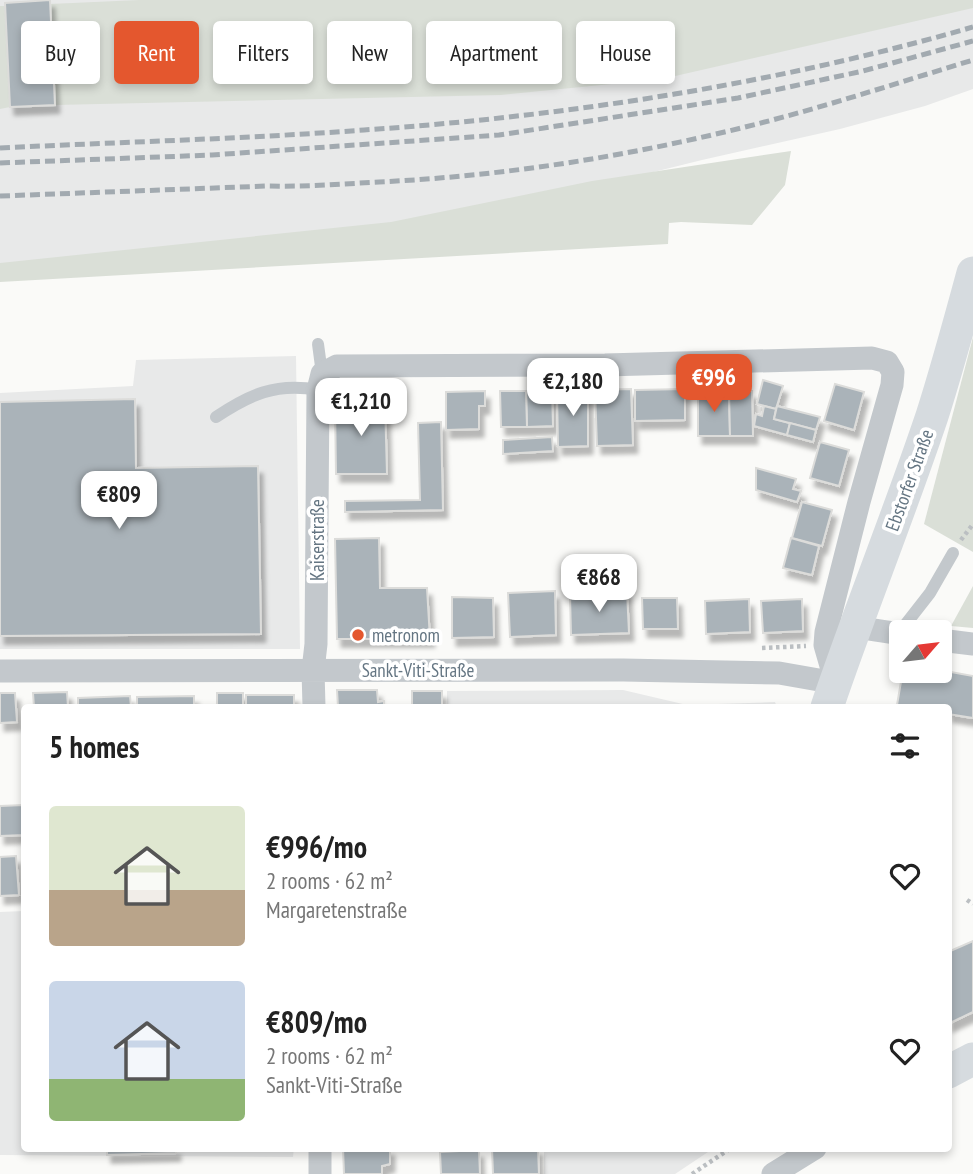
<!DOCTYPE html>
<html lang="en">
<head>
<meta charset="utf-8">
<style>
	:root { --surface:#fff; --page:#f6f6f6; --text:#222; --muted:#767676; --accent:#e4572e }
	body { margin:0; font-family:"PT Sans Narrow",sans-serif; background:var(--page); color:var(--text); height:100vh; display:flex; flex-direction:column; font-size:26px; white-space:nowrap }
	* { box-sizing:border-box; margin:0 }
	p { font-size:23px; color:var(--muted) }
	.icon { flex:none; width:38px; height:38px; fill:none; stroke:currentColor; stroke-width:2; stroke-linecap:round; stroke-linejoin:round }
	.map { position:relative; flex:1; overflow:hidden }
	.sheet { position:absolute; left:21px; top:704px; width:931px; height:448px; display:flex; flex-direction:column; background:var(--surface); border-radius:7px; box-shadow:0 4px 10px #0003 }
	.sheet>* { flex:none }
	.guide { position:absolute; left:21px; top:21px; width:931px; height:63px; display:flex; gap:14px }
	.needle { width:46px; rotate:62deg }
	.buttons { position:absolute; left:889px; top:620px; display:grid; gap:14px }
	.buttons a { display:grid; place-items:center; width:63px; height:63px; border-radius:7px; background:var(--surface); box-shadow:0 4px 10px #0003; font-size:35px }
	.price { position:absolute; translate:-50% -60px; padding:0 16px; border-radius:14px; background:#fff; color:#222; font-size:23px; line-height:46px; filter:drop-shadow(0 2px 4px #0008) }
	.price::after { content:''; position:absolute; left:50%; top:42px; width:21px; height:16px; margin-left:-10px; background:inherit; clip-path:polygon(0 0,100% 0,50% 100%) }
	.price.current { background:var(--accent); color:#fff }
	ul { padding:0; list-style:none }
	li { display:flex; align-items:center; gap:21px; height:175px; padding:0 28px }
	li span { display:grid; place-items:center; flex:none; width:196px; height:140px; border-radius:7px; color:#555 }
	li>.icon { margin-inline-start:auto }
	span .icon { width:84px; height:84px; fill:#fffc; stroke-width:1 }
	li b { font-size:30px }
	h2 { display:flex; justify-content:space-between; align-items:center; height:84px; padding:0 28px; font-size:30px }
	.chip { padding:0 24px; border-radius:7px; background:var(--surface); box-shadow:0 4px 10px #0003; font-size:24px; line-height:63px }
	.chip.current { background:var(--accent); color:#fff }
	.map>svg:first-child { display:block }
	.built { fill:#e8e9e9 }
	.green { fill:#dadfd7 }
	.building { fill:#aab3b9; stroke:#dcdcda; stroke-width:2; filter:url(#shadow) }
	.lines { fill:none; stroke-linecap:round; stroke-linejoin:round }
	.path { stroke:#bbbfc2; stroke-width:4.5; stroke-dasharray:3.5 3.5; stroke-linecap:butt }
	.lane { stroke:#c3c8cc; stroke-width:12 }
	.street { stroke:#c3c8cc; stroke-width:23 }
	.secondary { stroke:#d6dbdf; stroke-width:33 }
	.rail { stroke:#a2aab0; stroke-width:5; stroke-dasharray:10 5; stroke-linecap:butt }
	.poi-dot { fill:#e4572e; stroke:#fff; stroke-width:2.5 }
	.labels { text-anchor:middle; dominant-baseline:central; stroke-width:7; stroke-linejoin:round; paint-order:stroke }
	.street-label { font-size:19px; fill:#657683; stroke:#fff }
	.poi-label { font-size:19px; fill:#657683; stroke:#fff; text-anchor:start }
</style>
</head>
<body>
<div class="map">
<svg width="973" height="1174" viewBox="0 0 973 1174">
	<defs>
		<filter id="shadow"><feDropShadow dx="4.5" dy="8" stdDeviation="2" flood-color="#0004"/></filter>
	</defs>
	<rect width="100%" height="100%" fill="#fafaf8"/>
	<g class="built">
		<polygon points="0,0 973,0 973,89 925,106 840,129 702,160 581,190 475,219 0,268"/>
		<polygon points="296,356 300,649 0,649 0,393 133,386 136,360"/>
		<polygon points="623,690 687,705 775,702 777,707 447,707 447,691"/>
		<polygon points="24,911 24,1148 294,1148 293,1157 0,1155 0,912"/>
		<polygon points="544,1148 714,1148 675,1174 544,1174"/>
	</g>
	<g class="green">
		<polygon points="139,0 973,0 973,8 662,79 501,95 55,105 50,4"/>
		<polygon points="0,6 5,6 10,107 0,109"/>
		<polygon points="791,151 785,185 752,225 681,222 669,223 668,244 0,282 0,263 391,222 592,181"/>
		<polygon points="973,337 973,552 924,524"/>
		<polygon points="973,586 973,628 951,626"/>
	</g>
	<g class="building">
		<polygon points="50,0 55,105 10,107 5,3"/>
		<polygon points="763,380 783,386 776,409 757,404"/>
		<polygon points="835,384 864,392 854,430 824,421"/>
		<polygon points="557,389 588,390 588,446 558,447"/>
		<polygon points="631,389 633,445 597,446 595,390"/>
		<polygon points="685,389 685,420 635,421 635,390"/>
		<polygon points="552,390 553,426 527,427 526,391"/>
		<polygon points="485,391 485,406 479,406 479,429 446,430 446,392"/>
		<polygon points="500,391 526,391 527,427 501,427"/>
		<polygon points="698,391 729,391 730,436 698,436"/>
		<polygon points="729,391 752,391 753,436 730,436"/>
		<polygon points="135,399 136,468 258,466 261,634 0,636 0,402"/>
		<polygon points="385,402 387,474 336,474 335,403"/>
		<polygon points="764,406 776,409 774,419 790,423 787,435 754,426 756,414 762,416"/>
		<polygon points="777,406 820,417 816,430 774,419"/>
		<polygon points="441,422 443,510 345,512 345,501 420,500 418,423"/>
		<polygon points="790,423 816,430 813,442 787,435"/>
		<polygon points="552,437 553,451 503,454 503,440"/>
		<polygon points="820,442 849,450 839,486 810,478"/>
		<polygon points="756,468 796,479 793,489 801,491 797,502 756,490"/>
		<polygon points="802,502 832,510 822,546 792,538"/>
		<polygon points="379,538 380,588 427,588 430,639 337,639 335,539"/>
		<polygon points="791,538 819,546 812,575 783,568"/>
		<polygon points="555,591 556,635 510,637 508,593"/>
		<polygon points="627,591 629,633 571,635 570,595"/>
		<polygon points="452,597 493,598 494,637 452,638"/>
		<polygon points="642,598 677,598 678,629 643,629"/>
		<polygon points="749,599 750,632 706,634 705,601"/>
		<polygon points="802,599 803,631 763,633 761,601"/>
		<polygon points="903,670 940,670 973,676 973,718 948,714 948,707 910,707 897,705"/>
		<polygon points="337,690 377,690 378,702 384,701 384,707 338,707"/>
		<rect x="412" y="691" width="30" height="16"/>
		<polygon points="67,692 68,707 34,707 33,693"/>
		<polygon points="0,693 15,693 17,722 0,723"/>
		<rect x="217" y="693" width="26" height="14"/>
		<rect x="246" y="695" width="48" height="12"/>
		<polygon points="130,696 131,707 78,707 78,698"/>
		<polygon points="194,696 194,707 137,707 137,697"/>
		<polygon points="24,805 24,835 0,836 0,806"/>
		<polygon points="16,856 19,895 0,896 0,857"/>
		<polygon points="973,941 973,1012 948,1024 948,952"/>
		<polygon points="107,1148 176,1148 176,1153 107,1155"/>
		<polygon points="343,1148 390,1148 390,1164 382,1166 382,1174 344,1174"/>
		<polygon points="492,1148 538,1148 539,1174 493,1174"/>
		<polygon points="479,1150 480,1174 441,1174 440,1152"/>
	</g>
	<g class="lines">
		<g class="path">
			<polyline points="961,540 973,524"/>
			<polyline points="762,648 806,646"/>
			<polyline points="967,900 973,904"/>
			<polyline points="692,1174 731,1148"/>
		</g>
		<g class="lane">
			<polyline points="318,344 322,374"/>
			<path d="M216,417C249,395 276,382 318,390"/>
			<polyline points="898,634 930,593 953,553"/>
		</g>
		<g class="street">
			<polyline points="855,627 901,634"/>
			<polyline points="940,640 973,644"/>
			<polyline points="0,671 623,670 779,673 836,683 825,645 826,632 859,502 892,385 893,372 887,362 872,358 605,365 337,366 322,374 318,390 316,644 313,670 314,707"/>
			<polyline points="320,1148 320,1174"/>
			<polyline points="773,1174 815,1148"/>
		</g>
		<g class="secondary">
			<path d="M827,707C860,610 899,514 932,416C947,369 960,321 973,273"/>
			<polyline points="948,1072 973,1059"/>
		</g>
		<g class="rail">
			<path d="M0,148C121,142 243,139 364,130C568,116 776,84 973,27"/>
			<polyline points="0,163 212,155 499,135 738,98 863,71 973,41"/>
			<path d="M0,196L268,186C305,187 342,184 379,182C502,176 625,157 745,127C822,108 897,83 973,60"/>
		</g>
	</g>
	<circle class="poi-dot" cx="358" cy="635" r="7"/>
	<g class="labels">
		<g class="street-label">
			<text transform="translate(909 480) rotate(-70)">Ebstorfer Straße</text>
			<text transform="translate(317 540) rotate(-90)">Kaiserstraße</text>
			<text x="418" y="670">Sankt-Viti-Straße</text>
		</g>
		<g class="poi-label">
			<text x="372" y="635">metronom</text>
		</g>
	</g>
</svg>
<div class="buttons">
<a><svg class="needle" viewBox="-14 -14 28 28"><path d="M0-13l5 13h-10z" fill="#e53935"/><path d="M0 13l5-13h-10z" fill="#767676"/></svg></a>
</div>
<b class="price current" style="left:714px;top:414px">€996</b>
<b class="price" style="left:573px;top:418px">€2,180</b>
<b class="price" style="left:361px;top:438px">€1,210</b>
<b class="price" style="left:119px;top:531px">€809</b>
<b class="price" style="left:599px;top:614px">€868</b>
<div class="guide">
<a class="chip">Buy</a>
<a class="chip current">Rent</a>
<a class="chip">Filters</a>
<a class="chip">New</a>
<a class="chip">Apartment</a>
<a class="chip">House</a>
</div>
<section class="sheet">
<h2>5 homes<svg class="icon" aria-label="filters" viewBox="0 0 24 24"><path d="M4 7h16M4 17h16"/><circle cx="9" cy="7" r="2"/><circle cx="15" cy="17" r="2"/></svg></h2>
<ul>
<li><span style="background:linear-gradient(#dfe7d0 60%,#b9a48a 0)"><svg class="icon" aria-label="home" viewBox="0 0 24 24"><path d="M3 11l9-7 9 7M6 9v11h12V9"/></svg></span><div><b>€996/mo</b><p>2 rooms · 62 m²</p><p>Margaretenstraße</p></div><svg class="icon" aria-label="heart" viewBox="0 0 24 24"><path d="M12 20l-8-8c-3-5 5-10 8-4 3-6 11-1 8 4z"/></svg></li>
<li><span style="background:linear-gradient(#c9d6e8 70%,#8fb573 0)"><svg class="icon" aria-label="home" viewBox="0 0 24 24"><path d="M3 11l9-7 9 7M6 9v11h12V9"/></svg></span><div><b>€809/mo</b><p>2 rooms · 62 m²</p><p>Sankt-Viti-Straße</p></div><svg class="icon" aria-label="heart" viewBox="0 0 24 24"><path d="M12 20l-8-8c-3-5 5-10 8-4 3-6 11-1 8 4z"/></svg></li>
</ul>
</section>
</div>
</body>
</html>
